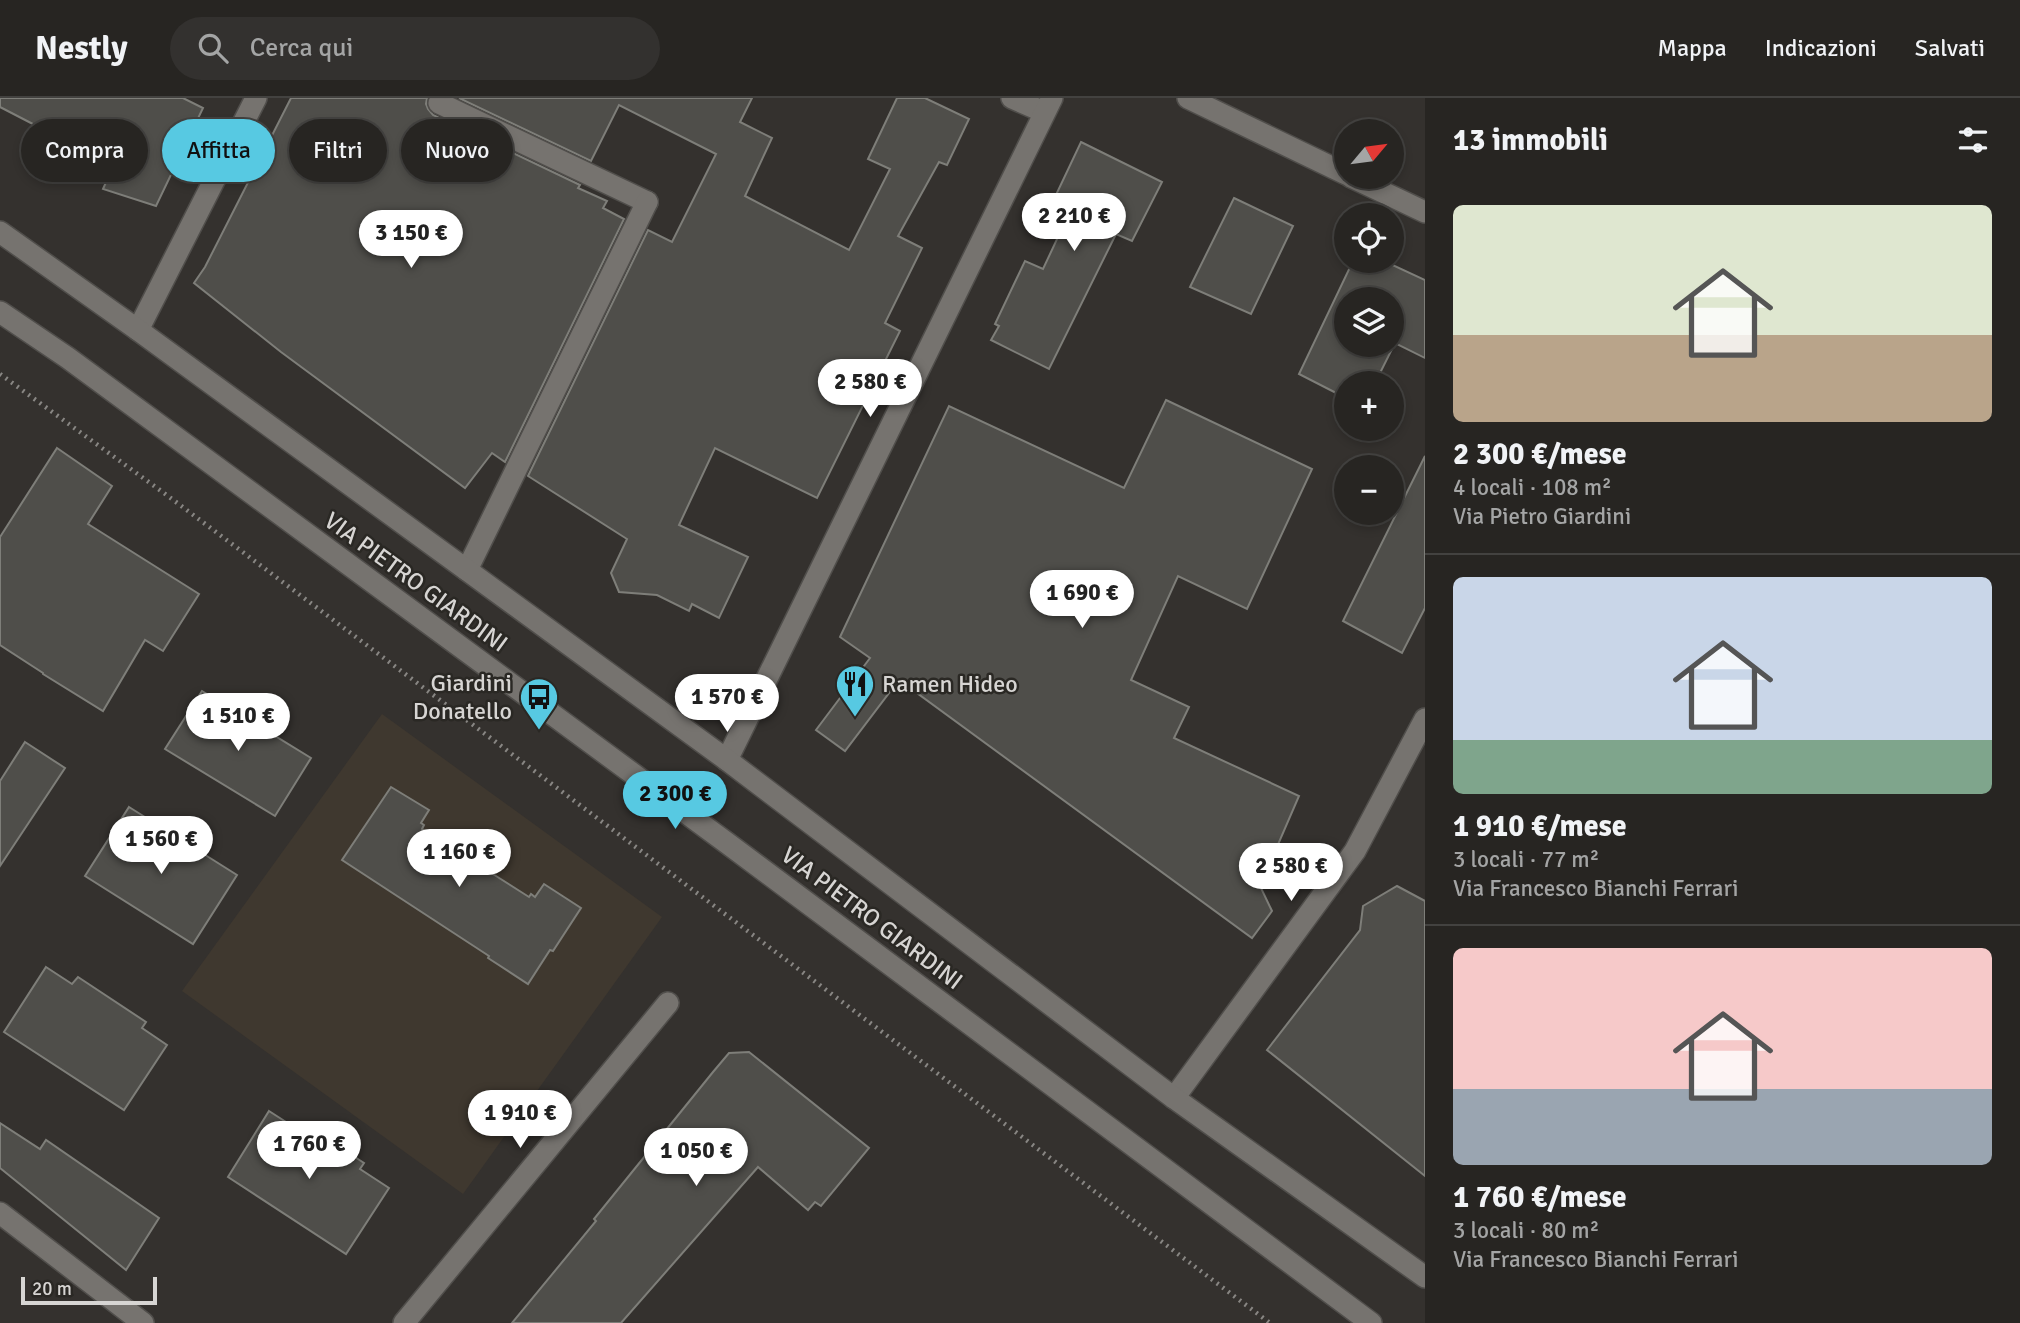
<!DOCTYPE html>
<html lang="it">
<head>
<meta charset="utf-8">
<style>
	:root { --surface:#272522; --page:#33312f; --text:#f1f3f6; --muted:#a4a5a5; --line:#434240; --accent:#57c9e2 }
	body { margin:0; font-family:Signika,sans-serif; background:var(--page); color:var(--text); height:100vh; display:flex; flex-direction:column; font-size:26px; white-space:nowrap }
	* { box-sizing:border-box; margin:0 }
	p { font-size:23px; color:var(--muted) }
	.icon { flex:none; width:38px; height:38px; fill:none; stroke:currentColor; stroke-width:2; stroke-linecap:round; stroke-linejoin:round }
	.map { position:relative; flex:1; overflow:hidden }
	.sheet { display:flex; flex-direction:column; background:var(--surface); width:595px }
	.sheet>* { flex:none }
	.hud { position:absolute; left:21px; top:21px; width:665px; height:63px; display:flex; gap:14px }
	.needle { width:46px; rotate:61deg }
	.buttons { position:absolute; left:1334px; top:21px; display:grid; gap:14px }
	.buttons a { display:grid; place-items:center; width:70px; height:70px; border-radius:50%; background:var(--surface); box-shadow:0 4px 10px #0003,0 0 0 2px var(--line); font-size:35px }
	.scale { position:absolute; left:21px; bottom:18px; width:136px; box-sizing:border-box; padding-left:7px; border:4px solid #d7d5d3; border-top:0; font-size:19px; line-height:24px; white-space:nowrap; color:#d7d5d3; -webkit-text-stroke:5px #2a2824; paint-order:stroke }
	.price { position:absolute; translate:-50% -60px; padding:0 16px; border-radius:24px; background:#fff; color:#222; font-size:23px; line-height:46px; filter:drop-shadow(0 2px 4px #0008) }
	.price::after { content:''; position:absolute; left:50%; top:42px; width:21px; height:16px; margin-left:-10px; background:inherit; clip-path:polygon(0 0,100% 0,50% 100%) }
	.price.current { background:var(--accent); color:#111 }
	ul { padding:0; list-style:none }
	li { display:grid; align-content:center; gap:14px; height:371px; padding:0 28px }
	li+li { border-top:2px solid var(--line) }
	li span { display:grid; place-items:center; height:217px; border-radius:10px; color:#555 }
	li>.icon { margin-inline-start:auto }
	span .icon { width:126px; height:126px; fill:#fffc; stroke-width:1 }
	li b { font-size:30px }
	h2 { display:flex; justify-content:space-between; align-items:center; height:84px; padding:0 28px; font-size:30px }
	.tag { padding:0 24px; border-radius:32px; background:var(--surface); box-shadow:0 4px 10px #0003,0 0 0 2px var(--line); font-size:24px; line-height:63px }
	.tag.current { background:var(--accent); color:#111 }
	header { display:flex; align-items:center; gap:42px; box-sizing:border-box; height:98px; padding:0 35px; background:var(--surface); border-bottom:2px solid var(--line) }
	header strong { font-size:33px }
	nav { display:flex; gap:38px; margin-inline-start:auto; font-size:24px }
	.search { width:490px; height:63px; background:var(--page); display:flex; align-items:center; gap:18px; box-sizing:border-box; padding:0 24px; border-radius:38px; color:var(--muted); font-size:26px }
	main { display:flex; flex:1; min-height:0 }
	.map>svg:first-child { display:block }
	.built { fill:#3f382f }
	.building { fill:#4f4e4a; stroke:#7e7e79; stroke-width:2; fill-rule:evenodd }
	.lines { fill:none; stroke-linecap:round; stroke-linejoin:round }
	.service-casing { stroke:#504e4b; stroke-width:24 }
	.minor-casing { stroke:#504e4b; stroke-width:24 }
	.tertiary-casing { stroke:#504e4b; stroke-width:24 }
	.path { stroke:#888683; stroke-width:4.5; stroke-dasharray:2 5; stroke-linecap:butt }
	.service { stroke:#76736f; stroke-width:21 }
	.minor { stroke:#76736f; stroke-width:21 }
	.tertiary { stroke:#76736f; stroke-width:21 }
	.labels { text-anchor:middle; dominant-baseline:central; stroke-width:5; stroke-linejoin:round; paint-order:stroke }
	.street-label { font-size:24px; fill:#d7d5d3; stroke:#2a2824 }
	.poi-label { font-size:24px; fill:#d7d5d3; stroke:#2a2824; text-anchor:end }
</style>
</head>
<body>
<header>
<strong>Nestly</strong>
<div class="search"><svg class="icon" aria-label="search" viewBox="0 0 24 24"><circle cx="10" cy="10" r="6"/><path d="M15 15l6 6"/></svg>Cerca qui</div>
<nav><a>Mappa</a><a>Indicazioni</a><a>Salvati</a></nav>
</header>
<main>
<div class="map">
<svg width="1425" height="1225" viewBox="0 0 1425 1225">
	<rect width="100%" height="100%" fill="#34312e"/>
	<polygon class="built" points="382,616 662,819 463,1096 182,893"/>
	<g class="building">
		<polygon points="0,0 183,0 203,10 156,108 103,91 107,82 76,66 78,63 54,50 60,40 0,9"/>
		<polygon points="291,0 427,0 426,6 428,11 433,17 580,87 578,90 607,103 603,110 624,121 505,364 492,355 465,390 281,254 194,185 205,169"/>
		<polygon points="459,0 752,0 740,24 772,40 745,98 849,152 890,71 868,61 897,0 925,0 969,21 947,67 939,64 898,138 922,150 885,225 900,233 817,400 715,350 679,427 748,459 719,520 692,506 689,513 657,497 619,494 611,475 627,441 528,378 648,132 672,144 716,56 619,7 591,63"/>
		<polygon points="1081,44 1162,84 1132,143 1116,136 1049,271 991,242 999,228 995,226 1025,163 1043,171 1073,107 1055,99"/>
		<polygon points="1234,100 1293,128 1251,216 1190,189"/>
		<path d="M1353,163H1384L1425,182V260L1395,245L1375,285H1346V300L1299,276ZM1346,201H1391V247H1346Z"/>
		<polygon points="1166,302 1312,371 1247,511 1178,478 1131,582 1189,609 1174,640 1299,698 1260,788 1272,813 1252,840 899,582 845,653 816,632 870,560 840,539 949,308 1124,390"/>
		<polygon points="57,350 112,388 88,426 199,496 163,553 145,542 103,613 43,576 43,575 0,547 0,439"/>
		<polygon points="1425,358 1425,510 1402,555 1343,523"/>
		<polygon points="202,593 311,660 275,718 165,651"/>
		<polygon points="25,644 65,670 0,768 0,683"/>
		<polygon points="391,689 429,712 421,725 424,727 422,731 529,799 531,796 535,799 544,786 581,810 553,853 550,852 528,886 488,860 489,858 342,762"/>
		<polygon points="129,709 237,777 193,846 85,778"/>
		<polygon points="1397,788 1425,803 1425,1078 1267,952 1360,832 1363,808"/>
		<polygon points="46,869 72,886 78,879 146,924 142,930 167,947 124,1012 4,934"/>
		<polygon points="749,954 869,1050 821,1108 815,1104 808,1112 758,1069 621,1225 512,1225 596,1123 594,1121 713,974 729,955"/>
		<polygon points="269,1013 300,1033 304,1026 364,1065 360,1071 389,1090 346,1156 228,1079"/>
		<polygon points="0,1025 40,1051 46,1042 159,1120 126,1172 0,1070"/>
	</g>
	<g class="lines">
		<g class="service-casing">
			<polyline id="service" points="442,0 439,5 647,104"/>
		</g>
		<g class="minor-casing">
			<g id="minor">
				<polyline points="1012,0 1044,14"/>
				<polyline points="1188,0 1346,76"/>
				<polyline points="1351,79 1425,114"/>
				<polyline points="138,232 256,0"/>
				<polyline points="467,472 647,104"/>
				<polyline points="727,662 1052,0"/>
				<polyline points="1174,1000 1355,753 1425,621"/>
				<polyline points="0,1115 143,1225"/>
				<polyline points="404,1225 668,905"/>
			</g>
		</g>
		<g class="tertiary-casing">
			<g id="tertiary">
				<polyline points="0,134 138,232 727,662 1174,1000 1425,1179"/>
				<polyline points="0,214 68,260 727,745 1371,1225"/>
			</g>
		</g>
		<polyline class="path" points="0,276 168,398 1270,1225"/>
		<use href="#service" class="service"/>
		<use href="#minor" class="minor"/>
		<use href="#tertiary" class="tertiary"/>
	</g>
	<defs>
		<g id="restaurant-pin" transform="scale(2.0125)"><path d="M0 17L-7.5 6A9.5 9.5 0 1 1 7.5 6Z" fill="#57c9e2" stroke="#2a2824"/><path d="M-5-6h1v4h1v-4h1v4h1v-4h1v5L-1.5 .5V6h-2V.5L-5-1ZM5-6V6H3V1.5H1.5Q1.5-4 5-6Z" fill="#111"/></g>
		<g id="bus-pin" transform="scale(2.0125)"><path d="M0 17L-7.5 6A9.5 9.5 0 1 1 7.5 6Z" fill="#57c9e2" stroke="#2a2824"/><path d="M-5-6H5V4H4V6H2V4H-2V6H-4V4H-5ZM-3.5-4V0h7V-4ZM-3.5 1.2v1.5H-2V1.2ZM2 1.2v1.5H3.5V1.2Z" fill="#111"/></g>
	</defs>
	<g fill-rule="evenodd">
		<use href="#restaurant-pin" x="855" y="586"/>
		<use href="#bus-pin" x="539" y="599"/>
	</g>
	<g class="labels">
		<g class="street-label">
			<text transform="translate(416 484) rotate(36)">VIA PIETRO GIARDINI</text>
			<text transform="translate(872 820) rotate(37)">VIA PIETRO GIARDINI</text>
		</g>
		<g class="poi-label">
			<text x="512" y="585">Giardini<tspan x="512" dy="28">Donatello</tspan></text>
			<text x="882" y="586" text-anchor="start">Ramen Hideo</text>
		</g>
	</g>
</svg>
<div class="buttons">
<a><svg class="needle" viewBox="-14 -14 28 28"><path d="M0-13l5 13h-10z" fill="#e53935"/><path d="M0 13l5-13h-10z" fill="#a4a5a5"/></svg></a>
<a><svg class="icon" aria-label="locate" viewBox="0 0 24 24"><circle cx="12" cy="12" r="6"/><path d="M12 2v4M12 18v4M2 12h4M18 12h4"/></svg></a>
<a><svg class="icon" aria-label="layers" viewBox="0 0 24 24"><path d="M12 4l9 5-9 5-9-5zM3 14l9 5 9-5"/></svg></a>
<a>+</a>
<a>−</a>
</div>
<div class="scale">20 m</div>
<b class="price" style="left:1074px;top:155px">2 210 €</b>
<b class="price" style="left:411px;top:172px">3 150 €</b>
<b class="price" style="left:870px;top:321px">2 580 €</b>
<b class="price" style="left:1082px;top:532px">1 690 €</b>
<b class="price" style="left:727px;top:636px">1 570 €</b>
<b class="price" style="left:238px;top:655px">1 510 €</b>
<b class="price current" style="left:675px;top:733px">2 300 €</b>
<b class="price" style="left:161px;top:778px">1 560 €</b>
<b class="price" style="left:459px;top:791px">1 160 €</b>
<b class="price" style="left:1291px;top:805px">2 580 €</b>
<b class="price" style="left:520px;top:1052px">1 910 €</b>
<b class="price" style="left:309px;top:1083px">1 760 €</b>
<b class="price" style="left:696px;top:1090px">1 050 €</b>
<div class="hud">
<a class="tag">Compra</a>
<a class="tag current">Affitta</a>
<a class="tag">Filtri</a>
<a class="tag">Nuovo</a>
</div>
</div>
<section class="sheet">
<h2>13 immobili<svg class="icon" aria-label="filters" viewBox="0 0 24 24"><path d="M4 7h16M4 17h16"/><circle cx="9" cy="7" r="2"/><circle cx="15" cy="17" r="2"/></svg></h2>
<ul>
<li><span style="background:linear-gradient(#dfe7d0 60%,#b9a48a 0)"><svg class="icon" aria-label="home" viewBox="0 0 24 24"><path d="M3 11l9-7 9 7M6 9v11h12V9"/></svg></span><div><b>2 300 €/mese</b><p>4 locali · 108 m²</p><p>Via Pietro Giardini</p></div></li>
<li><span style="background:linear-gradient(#c9d6e8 75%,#7fa58c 0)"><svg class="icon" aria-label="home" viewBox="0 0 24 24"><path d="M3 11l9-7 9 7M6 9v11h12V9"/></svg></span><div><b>1 910 €/mese</b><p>3 locali · 77 m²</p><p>Via Francesco Bianchi Ferrari</p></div></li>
<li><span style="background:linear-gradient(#f6c9c9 65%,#9aa5b1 0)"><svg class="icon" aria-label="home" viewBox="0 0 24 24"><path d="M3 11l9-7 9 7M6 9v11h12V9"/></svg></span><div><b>1 760 €/mese</b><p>3 locali · 80 m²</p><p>Via Francesco Bianchi Ferrari</p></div></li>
</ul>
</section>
</main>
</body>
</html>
